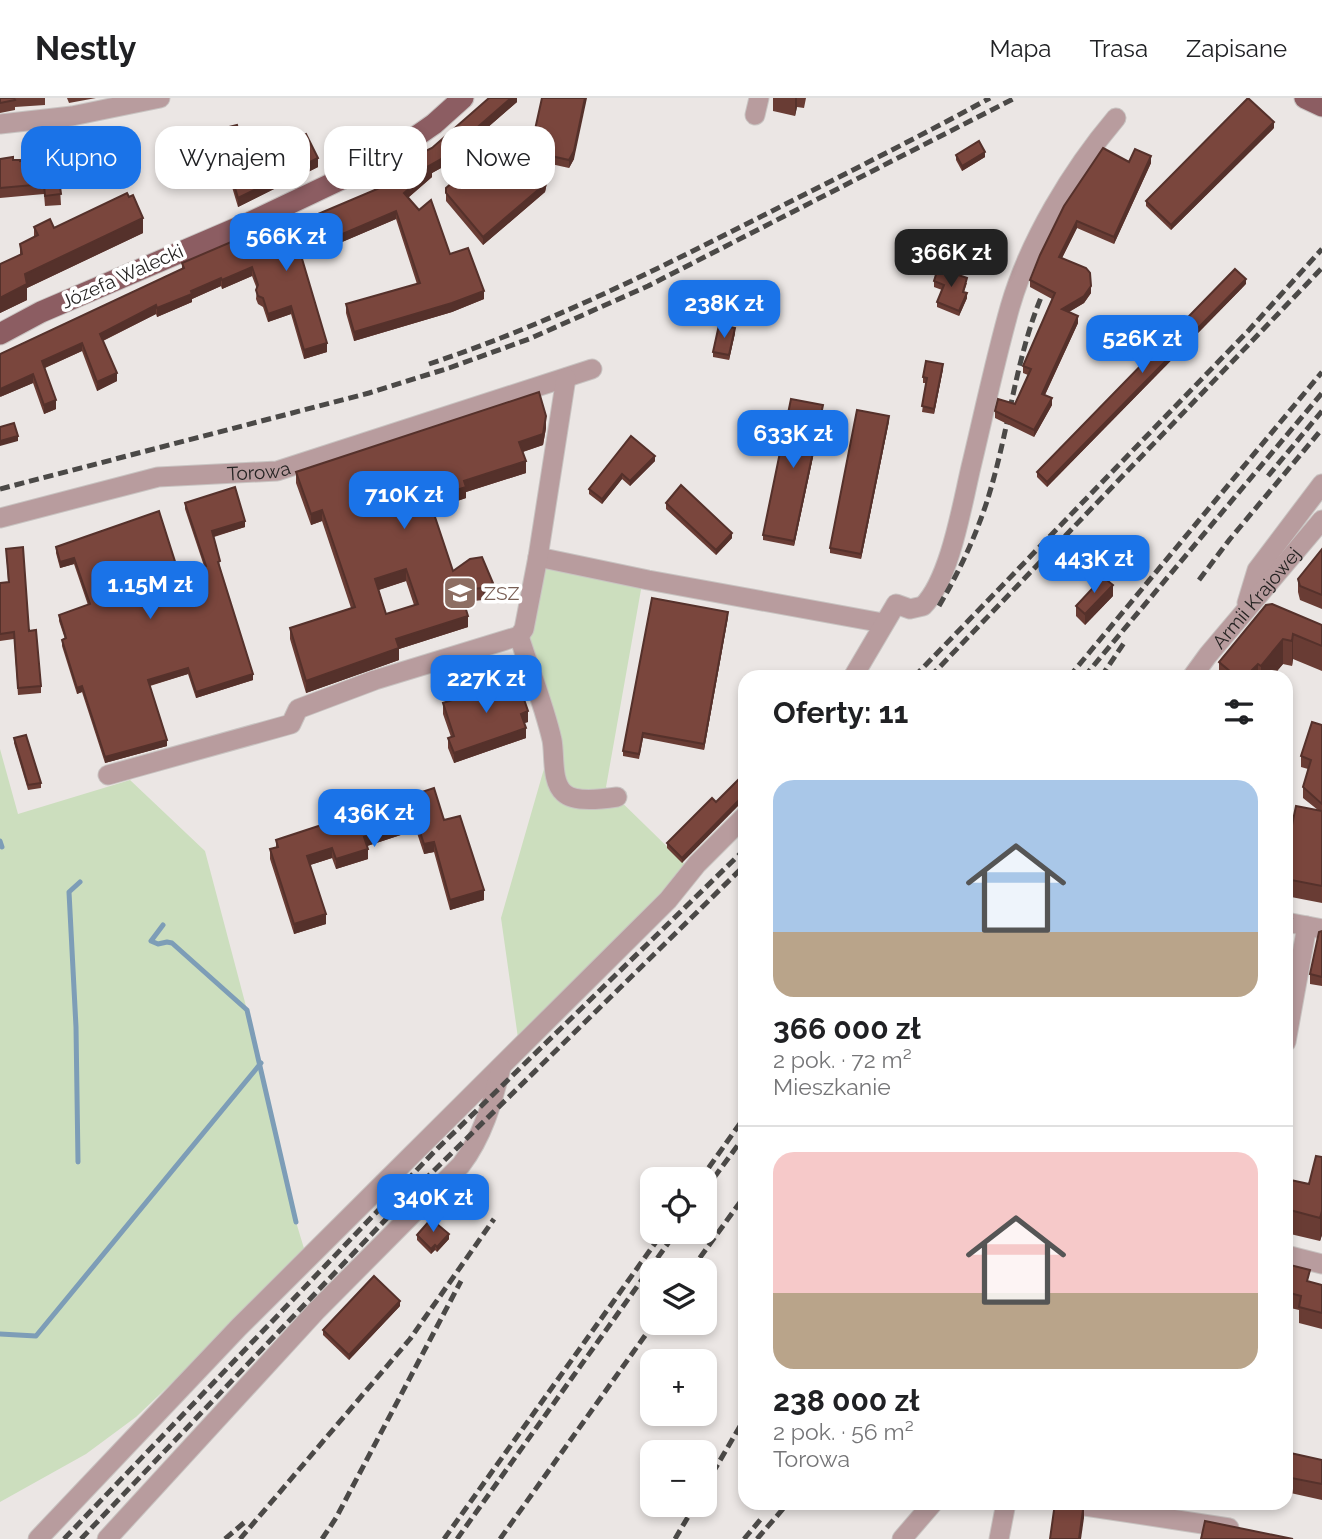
<!DOCTYPE html>
<html lang="pl">
<head>
<meta charset="utf-8">
<style>
	:root { --surface:#fff; --page:#f6f6f6; --text:#202124; --muted:#757577; --line:#e0e0e0; --accent:#1a73e8 }
	body { margin:0; font-family:Raleway,sans-serif; background:var(--page); color:var(--text); height:100vh; display:flex; flex-direction:column; font-size:26px; white-space:nowrap }
	* { box-sizing:border-box; margin:0 }
	p { font-size:23px; color:var(--muted) }
	.icon { flex:none; width:38px; height:38px; fill:none; stroke:currentColor; stroke-width:2; stroke-linecap:round; stroke-linejoin:round }
	.map { position:relative; flex:1; overflow:hidden }
	.panel { position:absolute; left:738px; top:572px; width:555px; height:840px; display:flex; flex-direction:column; background:var(--surface); border-radius:21px; box-shadow:0 4px 10px #0003 }
	.panel>* { flex:none }
	.top-card { position:absolute; left:21px; top:28px; width:612px; height:63px; display:flex; gap:14px }
	.tools { position:absolute; left:640px; top:1069px; display:grid; gap:14px }
	.tools a { display:grid; place-items:center; width:77px; height:77px; border-radius:14px; background:var(--surface); box-shadow:0 4px 10px #0003; font-size:35px }
	.price { position:absolute; translate:-50% -60px; padding:0 16px; border-radius:14px; background:var(--accent); color:#fff; font-size:23px; line-height:46px; filter:drop-shadow(0 2px 4px #0008) }
	.price::after { content:''; position:absolute; left:50%; top:42px; width:21px; height:16px; margin-left:-10px; background:inherit; clip-path:polygon(0 0,100% 0,50% 100%) }
	.price.current { background:#222; color:#fff }
	ul { padding:0; list-style:none }
	li { display:grid; align-content:center; gap:14px; height:371px; padding:0 35px }
	li+li { border-top:2px solid var(--line) }
	li span { display:grid; place-items:center; height:217px; border-radius:21px; color:#555 }
	li>.icon { margin-inline-start:auto }
	span .icon { width:126px; height:126px; fill:#fffc; stroke-width:1 }
	li b { font-size:30px }
	h2 { display:flex; justify-content:space-between; align-items:center; height:84px; padding:0 35px; font-size:30px }
	.pill { padding:0 24px; border-radius:21px; background:var(--surface); box-shadow:0 4px 10px #0003; font-size:24px; line-height:63px }
	.pill.current { background:var(--accent); color:#fff }
	header { display:flex; align-items:center; gap:42px; box-sizing:border-box; height:98px; padding:0 35px; background:var(--surface); border-bottom:2px solid var(--line) }
	header strong { font-size:33px }
	nav { display:flex; gap:38px; margin-inline-start:auto; font-size:24px }
	.map>svg:first-child { display:block }
	.green { fill:#ccdebe }
	.lines { fill:none; stroke-linecap:round; stroke-linejoin:round }
	.stream { stroke:#7d9db7; stroke-width:5 }
	.minor-casing { stroke:#c8c3c1; stroke-width:21 }
	.major-casing { stroke:#c8c3c1; stroke-width:23 }
	.minor { stroke:#b89c9e; stroke-width:19 }
	.major { stroke:#8c5d62; stroke-width:21 }
	.rail { stroke:#4b4947; stroke-width:5; stroke-dasharray:10 5; stroke-linecap:butt }
	.wall { fill:#693c34; fill-rule:evenodd }
	.shaded-wall { fill:#55312b }
	.building { fill:#7a463d; stroke:#55312b; stroke-width:2; fill-rule:evenodd }
	.labels { text-anchor:middle; dominant-baseline:central; stroke-width:7; stroke-linejoin:round; paint-order:stroke }
	.street-label { font-size:19px; fill:#262423; stroke:#fff }
	.education-label { font-size:19px; fill:#785e54; stroke:#fff; text-anchor:start }
</style>
</head>
<body>
<header>
<strong>Nestly</strong>
<nav><a>Mapa</a><a>Trasa</a><a>Zapisane</a></nav>
</header>
<div class="map">
<svg width="1322" height="1441" viewBox="0 0 1322 1441">
	<rect width="100%" height="100%" fill="#ebe6e4"/>
	<g class="green">
		<polygon points="538,459 642,486 606,689 687,768 518,940 501,820 552,643 519,538"/>
		<polygon points="0,651 18,716 130,682 205,753 261,965 296,1124 306,1157 136,1319 86,1356 0,1404"/>
	</g>
	<g class="lines">
		<g class="stream">
			<polyline points="0,743 2,749"/>
			<polyline points="163,827 151,843 158,846 167,844 172,845 247,912 296,1124"/>
			<polyline points="78,1064 76,929 69,794 80,784"/>
			<polyline points="0,1236 36,1238 261,965"/>
		</g>
		<g class="minor-casing">
			<g id="minor">
				<polyline points="755,17 759,0"/>
				<polyline points="0,26 72,18 160,0"/>
				<path id="s1" d="M0,420L158,379L277,373L592,271"/>
				<polyline points="538,459 648,482 883,525"/>
				<polyline points="1247,505 1257,472 1322,386"/>
				<path d="M519,538C530,573 544,607 552,642C555,657 551,684 564,695C575,705 603,701 617,699"/>
				<path d="M853,579L896,506L910,511L923,508C950,481 962,407 971,369C984,315 995,262 1010,209C1029,143 1072,72 1116,20"/>
				<path id="s2" d="M1192,579L1208,557L1322,422"/>
				<polyline points="108,677 291,626 298,611 375,582 519,538 524,531 538,459 566,280"/>
				<polyline points="1286,824 1322,831"/>
				<polyline points="1286,944 1307,828"/>
				<polyline points="1286,1157 1322,1166"/>
				<polyline points="1085,1408 1229,1430"/>
				<polyline points="38,1441 239,1229 668,802 697,766 746,717"/>
				<path d="M107,1441L317,1212L461,1067C483,1038 492,1005 501,970"/>
				<polyline points="902,1441 933,1405"/>
				<polyline points="999,1441 1006,1405"/>
			</g>
		</g>
		<g class="major-casing">
			<g id="major">
				<polyline points="1305,0 1322,8"/>
				<polyline points="0,236 41,214 251,124 352,76 391,56 434,26 463,0"/>
			</g>
		</g>
		<use href="#minor" class="minor"/>
		<use href="#major" class="major"/>
		<g class="rail">
			<path d="M429,266C547,227 658,171 768,115C843,77 917,40 990,0"/>
			<polyline points="1268,378 1322,313"/>
			<polyline points="0,391 369,295 449,270 529,241 648,188 1015,0"/>
			<polyline points="1199,482 1230,441 1322,331"/>
			<path d="M939,508C959,474 976,438 988,400C1009,333 1015,262 1042,197"/>
			<polyline points="914,579 1249,232 1322,151"/>
			<polyline points="930,579 1322,170"/>
			<polyline points="1069,579 1322,274"/>
			<polyline points="1084,579 1322,295"/>
			<polyline points="1101,579 1126,542"/>
			<polyline points="700,1082 746,1017"/>
			<polyline points="705,1092 746,1036"/>
			<polyline points="691,1172 746,1096"/>
			<polyline points="705,1388 746,1318"/>
			<polyline points="64,1441 434,1054 746,750"/>
			<polyline points="81,1441 408,1098 746,766"/>
			<polyline points="225,1441 246,1423"/>
			<polyline points="240,1441 410,1241 494,1121"/>
			<polyline points="322,1441 336,1420 461,1183"/>
			<polyline points="444,1441 663,1134"/>
			<polyline points="457,1441 676,1134"/>
			<polyline points="500,1441 654,1225"/>
			<polyline points="675,1441 695,1407"/>
			<polyline points="744,1441 761,1421"/>
			<polyline points="757,1441 788,1405"/>
		</g>
	</g>
	<g class="wall">
		<polygon points="0,0 45,0 45,7 15,9 15,12 0,15"/>
		<polygon points="67,0 96,0 69,5"/>
		<polygon points="517,0 517,4 441,70 432,75 432,79 408,100 484,201 452,214 354,243 346,215 346,206 417,186 396,121 302,161 327,254 304,261 291,216 268,224 263,209 258,206 256,201 257,191 252,178 222,191 221,188 192,201 192,204 157,219 156,216 103,243 117,283 97,293 82,253 45,270 56,311 44,316 33,285 0,299 182,171 182,165 259,141 405,79 403,72 403,64 432,50"/>
		<polygon points="542,0 574,61 569,70 551,66 545,94 483,147 446,103 446,90 528,63"/>
		<polygon points="773,0 806,0 804,10 797,9 795,18 773,13"/>
		<polygon points="1274,30 1171,132 1146,108 1146,103"/>
		<polygon points="221,31 240,38 249,54 277,48 318,69 238,109 229,79 205,86 199,66 199,57 223,49 221,40"/>
		<polygon points="53,41 75,80 75,90 60,90 61,107 45,108 44,96 0,100 0,61 20,63 54,58"/>
		<polygon points="956,57 985,59 962,73 956,62"/>
		<polygon points="1129,64 1151,65 1114,146 1077,130 1062,160 1091,195 1084,205 1069,214 1078,225 1045,297 1052,307 1034,339 995,320 995,313 1015,306 1028,277 1023,275 1023,268 1052,201 1030,189 1030,182 1040,157"/>
		<polygon points="34,129 54,130 143,135 27,190 27,202 0,215 0,166 20,157 20,146 34,139"/>
		<polygon points="934,183 967,185 964,194 967,200 959,218 937,209 937,204 942,192 934,189"/>
		<polygon points="1246,186 1047,389 1037,379 1037,374"/>
		<polygon points="735,235 729,262 713,259 713,254"/>
		<polygon points="943,271 934,316 922,314 926,285 923,285 923,279"/>
		<polygon points="823,312 794,448 763,442 763,437"/>
		<polygon points="889,323 861,461 830,455 830,450"/>
		<path d="M546,330L543,347L523,354L526,375L466,394V400L432,411L453,473L493,496L483,502L464,504L468,529L399,551V562L306,595L290,541V530L351,510L322,423L311,427L296,385V374ZM406,483L414,507L386,516L379,492Z"/>
		<polygon points="631,338 655,363 630,388 622,381 602,406 589,396 589,391"/>
		<polygon points="185,405 245,429 214,439 220,469 253,582 196,600 188,576 150,588 167,648 105,665 82,594 77,596 62,548 62,542 65,541 59,523 59,517 88,507 74,466 60,470 56,455 56,449 179,476 204,468 185,411"/>
		<polygon points="666,405 732,440 716,457 666,411"/>
		<polygon points="6,451 29,533 41,588 41,595 18,597 14,541 0,543 0,485 8,484"/>
		<polygon points="1322,451 1322,511 1300,502 1298,494 1298,481"/>
		<polygon points="1113,498 1085,527 1076,518 1076,508"/>
		<polygon points="1266,507 1322,527 1322,573 1293,561 1292,568 1283,566 1272,579 1219,579 1219,564"/>
		<polygon points="728,519 704,652 643,640 639,661 623,658 623,653"/>
		<polygon points="443,605 528,624 524,625 526,640 454,665 448,650 448,640 451,639 443,616"/>
		<polygon points="1322,627 1322,805 1286,798 1286,756 1318,712 1303,700 1303,689 1308,671 1301,669 1301,658"/>
		<polygon points="14,640 41,685 41,690 28,692 14,645"/>
		<polygon points="434,690 444,722 484,802 450,812 434,754 424,756 416,732 367,748 368,761 336,771 332,760 310,767 326,826 294,836 270,761 270,751 276,749 276,742"/>
		<polygon points="712,700 682,765 667,750 667,745"/>
		<polygon points="1322,833 1322,888 1310,886 1310,876"/>
		<polygon points="1322,1059 1322,1137 1320,1143 1286,1135 1286,1081 1309,1086"/>
		<polygon points="417,1137 449,1141 437,1154 435,1152 431,1156 417,1142"/>
		<polygon points="1286,1166 1310,1184 1322,1187 1322,1231 1299,1225 1299,1212 1286,1209"/>
		<polygon points="400,1208 349,1262 323,1237 323,1232"/>
		<polygon points="1286,1354 1322,1362 1322,1402 1286,1394"/>
	</g>
	<g class="shaded-wall">
		<polygon points="511,0 517,0 517,4 441,70 432,75 432,79 404,103 404,95 425,76 425,70"/>
		<polygon points="585,0 587,0 574,61 569,70 569,62"/>
		<polygon points="795,0 797,0 797,9 795,18"/>
		<polygon points="1274,24 1274,30 1171,132 1171,127"/>
		<polygon points="985,54 985,59 962,73 962,68"/>
		<polygon points="551,58 551,66 545,94 483,147 483,139"/>
		<polygon points="1151,58 1151,65 1114,146 1114,139"/>
		<polygon points="318,60 318,69 238,109 238,100"/>
		<polygon points="229,70 229,79 205,86 205,77"/>
		<polygon points="396,113 396,121 300,162 300,154"/>
		<polygon points="143,120 143,135 27,190 27,202 0,215 0,200 25,176"/>
		<polygon points="1077,123 1077,130 1059,166 1059,159"/>
		<polygon points="252,169 252,178 222,191 222,182"/>
		<polygon points="221,180 221,188 192,201 192,204 157,219 157,210 191,193"/>
		<polygon points="1246,181 1246,186 1047,389 1047,384"/>
		<polygon points="1091,188 1091,195 1084,205 1062,218 1062,211"/>
		<polygon points="484,193 484,201 452,214 354,243 354,234"/>
		<polygon points="967,195 967,200 959,218 959,213"/>
		<polygon points="156,207 156,216 100,244 100,236"/>
		<polygon points="291,208 291,216 268,224 268,216"/>
		<polygon points="1078,218 1078,225 1042,303 1042,296"/>
		<polygon points="735,230 735,235 729,262 729,257"/>
		<polygon points="82,245 82,253 42,271 42,263"/>
		<polygon points="327,245 327,254 304,261 304,252"/>
		<polygon points="943,266 943,271 934,316 934,311"/>
		<polygon points="117,275 117,283 97,293 97,284"/>
		<polygon points="33,276 33,285 0,299 0,291"/>
		<polygon points="1052,300 1052,307 1034,339 1034,332"/>
		<polygon points="56,302 56,311 44,316 44,307"/>
		<polygon points="823,307 823,312 794,448 794,443"/>
		<polygon points="546,318 546,330 543,347 519,355 519,344"/>
		<polygon points="889,318 889,323 861,461 861,456"/>
		<polygon points="18,338 18,343 0,348 0,343"/>
		<polygon points="655,358 655,363 630,388 630,383"/>
		<polygon points="526,363 526,375 466,394 466,400 429,413 429,401 464,383"/>
		<polygon points="622,376 622,381 602,406 602,401"/>
		<polygon points="322,412 322,423 311,427 311,416"/>
		<polygon points="245,423 245,429 212,439 212,433"/>
		<polygon points="732,435 732,440 716,457 716,452"/>
		<polygon points="74,460 74,466 60,470 60,464"/>
		<polygon points="406,471 406,483 375,493 375,481"/>
		<polygon points="493,485 493,496 483,502 483,490"/>
		<polygon points="1113,487 1113,498 1085,527 1085,516"/>
		<polygon points="728,514 728,519 704,652 704,646"/>
		<polygon points="468,518 468,529 399,551 399,562 306,595 306,583 396,541"/>
		<polygon points="1293,536 1293,561 1292,568 1292,543"/>
		<polygon points="1283,541 1283,566 1272,579 1261,579 1261,568"/>
		<polygon points="1258,566 1258,579 1245,579"/>
		<polygon points="188,570 188,576 148,588 148,582"/>
		<polygon points="253,576 253,582 196,600 196,594"/>
		<polygon points="82,588 82,594 77,596 77,590"/>
		<polygon points="528,613 528,624 521,626 521,616"/>
		<polygon points="526,630 526,640 454,665 454,655"/>
		<polygon points="167,642 167,648 105,665 105,659"/>
		<polygon points="746,695 746,700 682,765 682,760"/>
		<polygon points="416,722 416,732 364,749 364,739"/>
		<polygon points="434,744 434,754 424,756 424,746"/>
		<polygon points="332,750 332,760 307,768 307,758"/>
		<polygon points="368,751 368,761 336,771 336,761"/>
		<polygon points="484,792 484,802 450,812 450,802"/>
		<polygon points="326,816 326,826 294,836 294,826"/>
		<polygon points="1292,821 1292,844 1286,874 1286,851"/>
		<polygon points="1322,1113 1322,1137 1320,1143 1320,1120"/>
		<polygon points="449,1136 449,1141 437,1154 437,1149"/>
		<polygon points="435,1147 435,1152 431,1156 431,1151"/>
		<polygon points="400,1203 400,1208 349,1262 349,1257"/>
		<polygon points="1084,1405 1084,1420 1081,1441 1079,1441"/>
	</g>
	<g class="building">
		<polygon points="0,0 14,0 15,2 0,5"/>
		<polygon points="489,0 511,0 441,61 425,70 416,59 421,74 432,70 404,95 419,112 431,102 450,156 468,150 484,193 452,205 354,234 346,206 420,185 396,113 300,154 327,245 304,252 291,208 268,216 263,200 258,198 256,192 258,187 252,169 222,182 221,180 191,193 192,196 157,210 156,207 100,236 117,275 97,284 82,245 42,263 56,302 44,307 33,276 0,291 0,256 184,170 182,165 257,133 259,141 408,78 403,64 432,50"/>
		<polygon points="542,0 585,0 574,53 569,62 551,58 545,86 483,139 446,95 446,90 507,38 528,63"/>
		<polygon points="1248,0 1274,24 1171,127 1146,103"/>
		<polygon points="237,27 240,38 244,37 249,54 274,43 277,48 306,36 318,60 238,100 229,70 205,77 199,57 226,48 221,31"/>
		<polygon points="69,40 75,80 59,80 61,96 45,98 44,86 0,90 0,61 13,59 13,62 20,62 20,63 56,58 53,41"/>
		<polygon points="979,43 985,54 962,68 956,57"/>
		<polygon points="1103,50 1129,64 1135,51 1151,58 1114,139 1077,123 1059,159 1086,170 1090,175 1091,188 1084,198 1062,211 1078,218 1042,296 1052,300 1034,332 995,313 998,301 1015,306 1031,271 1023,268 1055,195 1030,182 1040,157 1064,108"/>
		<polygon points="127,95 129,99 133,97 143,120 25,176 27,186 0,200 0,166 22,156 20,146 38,137 34,129 50,121 54,130"/>
		<polygon points="938,170 967,180 963,194 967,195 959,213 937,204 944,187 934,183"/>
		<polygon points="1235,171 1246,181 1047,384 1037,374"/>
		<polygon points="719,227 735,230 729,257 713,254"/>
		<polygon points="926,263 943,266 934,311 922,308 927,280 923,279"/>
		<path d="M539,294L546,318L543,336L519,344L526,363L464,383L466,389L429,401L453,473L470,461L482,459L493,485L483,490L460,492L468,518L396,541L399,550L306,583L290,530L355,509L322,412L311,416L296,374ZM406,471L418,506L386,516L375,481Z"/>
		<polygon points="791,301 823,307 794,443 763,437"/>
		<polygon points="857,312 889,318 861,456 830,450"/>
		<polygon points="14,325 18,338 0,343 0,329"/>
		<polygon points="631,338 655,358 630,383 622,376 602,401 589,391"/>
		<polygon points="681,387 732,435 716,452 666,405"/>
		<polygon points="235,389 245,423 212,433 220,463 218,464 253,576 196,594 188,570 148,582 167,642 105,659 82,588 77,590 62,542 66,540 59,517 90,506 74,460 60,464 56,449 159,413 179,476 206,468 185,405"/>
		<polygon points="23,449 29,533 36,532 41,588 18,590 14,534 0,536 0,485 9,484 6,451"/>
		<polygon points="1322,451 1322,497 1300,488 1298,481"/>
		<polygon points="1103,479 1113,487 1085,516 1076,508"/>
		<polygon points="652,500 728,514 704,646 643,635 639,656 623,653"/>
		<polygon points="1272,506 1322,527 1322,548 1293,536 1292,543 1283,541 1261,568 1258,566 1245,579 1237,579 1219,564 1266,507"/>
		<polygon points="517,581 528,613 521,616 526,630 454,655 448,640 454,638 443,605"/>
		<polygon points="1312,624 1322,627 1322,706 1303,689 1311,662 1301,658"/>
		<polygon points="26,637 41,685 28,687 14,640"/>
		<polygon points="746,674 746,695 682,760 667,745 712,700 716,704"/>
		<polygon points="434,690 444,722 460,718 484,792 450,802 434,744 424,746 416,722 364,739 368,751 336,761 332,750 307,758 326,816 294,826 270,751 278,749 276,742"/>
		<polygon points="1296,708 1322,713 1322,788 1286,781 1286,756"/>
		<polygon points="1286,820 1292,821 1286,851"/>
		<polygon points="1322,833 1322,879 1310,876 1319,834"/>
		<polygon points="1316,1058 1322,1059 1322,1113 1320,1120 1286,1111 1286,1081 1309,1086"/>
		<polygon points="431,1121 449,1136 437,1149 435,1147 431,1151 417,1137"/>
		<polygon points="1286,1166 1310,1172 1307,1183 1322,1187 1322,1215 1299,1209 1301,1198 1286,1194"/>
		<polygon points="374,1178 400,1203 349,1257 323,1232"/>
		<polygon points="1286,1354 1322,1362 1322,1386 1286,1379"/>
		<polygon points="1055,1405 1084,1405 1079,1441 1050,1441"/>
		<polygon points="1205,1423 1293,1441 1201,1441"/>
	</g>
	<defs>
		<g id="university-square" transform="scale(1.75)"><rect x="-9" y="-9" width="18" height="18" rx="4" fill="#8d6e63" stroke="#fff"/><path d="M0-5L7-2L0 1L-7-2ZM-4 1L0 2.5L4 1V4Q0 6-4 4Z" fill="#fff"/></g>
	</defs>
	<g fill-rule="evenodd">
		<use href="#university-square" x="460" y="495"/>
	</g>
	<g class="labels">
		<g class="street-label">
			<text transform="translate(122 178) rotate(-24)">Józefa Walecki</text>
			<text stroke="none"><textPath href="#s1" startOffset="264">Torowa</textPath></text>
			<text stroke="none"><textPath href="#s2" startOffset="102">Armii Krajowej</textPath></text>
		</g>
		<g class="education-label">
			<text x="484" y="495">ZSZ</text>
		</g>
	</g>
</svg>
<div class="tools">
<a><svg class="icon" aria-label="locate" viewBox="0 0 24 24"><circle cx="12" cy="12" r="6"/><path d="M12 2v4M12 18v4M2 12h4M18 12h4"/></svg></a>
<a><svg class="icon" aria-label="layers" viewBox="0 0 24 24"><path d="M12 4l9 5-9 5-9-5zM3 14l9 5 9-5"/></svg></a>
<a>+</a>
<a>−</a>
</div>
<b class="price" style="left:286px;top:175px">566K zł</b>
<b class="price current" style="left:951px;top:191px">366K zł</b>
<b class="price" style="left:724px;top:242px">238K zł</b>
<b class="price" style="left:1142px;top:277px">526K zł</b>
<b class="price" style="left:793px;top:372px">633K zł</b>
<b class="price" style="left:404px;top:433px">710K zł</b>
<b class="price" style="left:1094px;top:497px">443K zł</b>
<b class="price" style="left:150px;top:523px">1.15M zł</b>
<b class="price" style="left:486px;top:617px">227K zł</b>
<b class="price" style="left:374px;top:751px">436K zł</b>
<b class="price" style="left:433px;top:1136px">340K zł</b>
<div class="top-card">
<a class="pill current">Kupno</a>
<a class="pill">Wynajem</a>
<a class="pill">Filtry</a>
<a class="pill">Nowe</a>
</div>
<section class="panel">
<h2>Oferty: 11<svg class="icon" aria-label="filters" viewBox="0 0 24 24"><path d="M4 7h16M4 17h16"/><circle cx="9" cy="7" r="2"/><circle cx="15" cy="17" r="2"/></svg></h2>
<ul>
<li><span style="background:linear-gradient(#a9c7e8 70%,#b9a48a 0)"><svg class="icon" aria-label="home" viewBox="0 0 24 24"><path d="M3 11l9-7 9 7M6 9v11h12V9"/></svg></span><div><b>366 000 zł</b><p>2 pok. · 72 m²</p><p>Mieszkanie</p></div></li>
<li><span style="background:linear-gradient(#f6c9c9 65%,#b9a48a 0)"><svg class="icon" aria-label="home" viewBox="0 0 24 24"><path d="M3 11l9-7 9 7M6 9v11h12V9"/></svg></span><div><b>238 000 zł</b><p>2 pok. · 56 m²</p><p>Torowa</p></div></li>
</ul>
</section>
</div>
</body>
</html>
